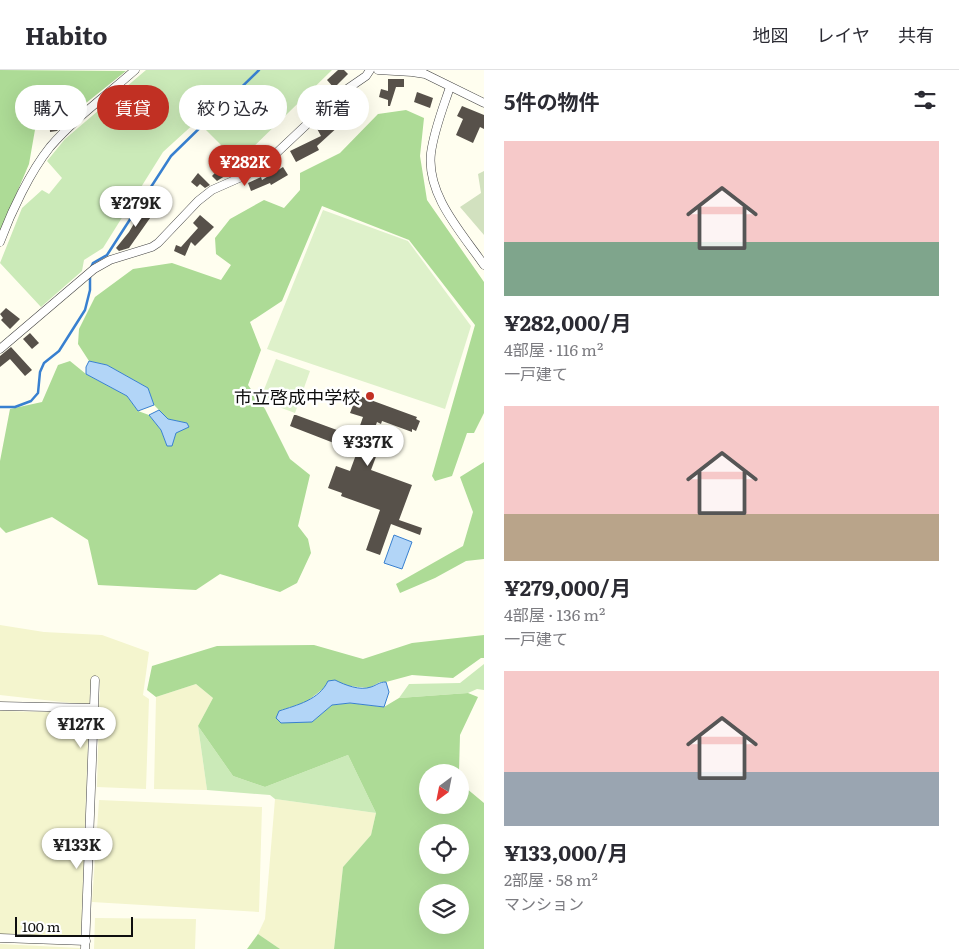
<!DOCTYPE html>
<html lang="ja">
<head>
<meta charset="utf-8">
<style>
	:root { --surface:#fff; --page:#f2f2f3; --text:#2b2b33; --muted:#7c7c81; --line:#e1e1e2; --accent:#c13023 }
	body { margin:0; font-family:Literata,"Noto Sans JP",serif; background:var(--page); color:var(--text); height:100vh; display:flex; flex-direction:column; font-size:19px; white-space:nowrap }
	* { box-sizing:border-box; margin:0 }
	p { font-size:16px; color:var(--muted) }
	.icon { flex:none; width:28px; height:28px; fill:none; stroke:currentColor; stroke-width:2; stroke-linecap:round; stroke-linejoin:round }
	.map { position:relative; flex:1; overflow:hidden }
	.details { display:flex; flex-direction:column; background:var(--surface); width:475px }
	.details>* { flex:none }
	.hud { position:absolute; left:15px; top:15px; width:394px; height:45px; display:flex; gap:10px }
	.needle { width:32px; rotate:212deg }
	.fabs { position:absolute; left:419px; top:694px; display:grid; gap:10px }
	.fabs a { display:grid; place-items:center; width:50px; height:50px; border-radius:50%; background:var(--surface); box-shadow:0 5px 20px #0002; font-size:25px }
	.scale { position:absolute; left:15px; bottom:12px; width:118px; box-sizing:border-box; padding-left:5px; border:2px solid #0e0e0e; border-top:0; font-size:14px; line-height:18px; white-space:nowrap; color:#0e0e0e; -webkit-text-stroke:4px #fff; paint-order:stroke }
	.price { position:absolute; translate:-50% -42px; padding:0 11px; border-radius:18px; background:#fff; color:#222; font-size:16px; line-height:32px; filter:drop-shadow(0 1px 2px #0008) }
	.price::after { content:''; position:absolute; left:50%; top:30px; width:15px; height:11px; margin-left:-8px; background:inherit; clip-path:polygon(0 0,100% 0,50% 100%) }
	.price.selected { background:var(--accent); color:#fff }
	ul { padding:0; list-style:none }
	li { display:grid; align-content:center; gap:10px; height:265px; padding:0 20px }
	li span { display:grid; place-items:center; height:155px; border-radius:0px; color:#555 }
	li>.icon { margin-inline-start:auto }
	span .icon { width:90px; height:90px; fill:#fffc; stroke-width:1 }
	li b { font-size:21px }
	h2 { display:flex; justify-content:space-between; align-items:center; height:60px; padding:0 20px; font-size:21px }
	.pill { padding:0 18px; border-radius:22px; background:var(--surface); box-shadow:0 5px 20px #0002; font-size:18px; line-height:45px }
	.pill.selected { background:var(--accent); color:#fff }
	header { display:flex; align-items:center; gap:30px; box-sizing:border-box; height:70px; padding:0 25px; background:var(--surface); border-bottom:1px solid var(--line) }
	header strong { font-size:24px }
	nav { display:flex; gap:28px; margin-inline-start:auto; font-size:18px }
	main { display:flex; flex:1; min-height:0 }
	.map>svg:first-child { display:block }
	.farmland { fill:#f4f5ce }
	.green { fill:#cbeab8 }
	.forest { fill:#addb96; fill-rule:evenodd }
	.cemetery { fill:#d2e1bf }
	.pitch { fill:#def1ca }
	.water { fill:#b2d5f7; stroke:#3880d0 }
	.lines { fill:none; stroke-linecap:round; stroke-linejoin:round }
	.stream { stroke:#3880d0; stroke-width:2.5 }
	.building { fill:#57514a }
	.minor-casing { stroke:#414141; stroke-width:9 }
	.minor { stroke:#fff; stroke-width:8 }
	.poi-dot { fill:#c13023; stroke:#fff; stroke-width:2 }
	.labels { text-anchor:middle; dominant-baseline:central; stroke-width:5; stroke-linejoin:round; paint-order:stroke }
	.poi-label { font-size:18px; fill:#0e0e0e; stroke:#fff; text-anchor:end }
</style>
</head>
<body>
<header>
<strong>Habito</strong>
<nav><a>地図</a><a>レイヤ</a><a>共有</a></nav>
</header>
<main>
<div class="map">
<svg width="484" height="879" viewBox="0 0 484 879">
	<rect width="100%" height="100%" fill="#fffeef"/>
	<g class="farmland">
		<polygon points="0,555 44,562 102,565 149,582 143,625 149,629 146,719 97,717 100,609 92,608 89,635 0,625"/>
		<polygon points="196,614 213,628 198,656 207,720 154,719 156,627"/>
		<polygon points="0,641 89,643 81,867 0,864"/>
		<polygon points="275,729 376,743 371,765 343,797 334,879 280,879 258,864 265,849"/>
		<polygon points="99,730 262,737 259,842 92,832"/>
		<polygon points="95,848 196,849 195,879 94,879"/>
		<polygon points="0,874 80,878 80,879 0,879"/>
	</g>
	<g class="green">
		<polygon points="146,0 332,0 238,92 197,51 163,82 103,178 84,190 82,201 41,237 0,193 22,138 42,120 49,124 62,108 47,91 65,69"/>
		<polygon points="484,594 484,620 477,619 468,623 399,628 409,614 460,613"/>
		<polygon points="198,656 233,706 265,717 348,685 376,743 275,729 270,725 207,720"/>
	</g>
	<g class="forest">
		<polygon points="0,0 126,1 76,41 40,31 29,94 0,162"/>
		<polygon points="406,40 424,48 420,86 427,130 484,212 484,343 474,363 467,363 452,406 435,411 432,406 475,255 409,170 322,136 282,231 250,252 261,280 248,315 265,339 290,389 310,405 298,456 308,469 311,483 297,513 280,522 220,504 196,520 98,515 88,470 52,447 6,463 0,457 0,391 10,339 42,332 58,295 70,291 86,304 127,326 138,341 149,345 161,360 167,376 172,375 176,363 187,353 168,349 154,335 148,318 107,295 89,291 78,274 79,259 95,227 133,199 172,193 221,210 231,195 216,184 215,168 230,149 264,130 284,138 300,120 300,103 340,83 378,44"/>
		<polygon points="484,392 484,489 466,491 435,508 400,523 396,514 463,476 473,442 460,407"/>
		<path d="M484,565V588H481L453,608L412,605L386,612H380L369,618L348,616L324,618L306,632L279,641L312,652L332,635L350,633L384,637L399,628L468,623L478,627L460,665L459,702H428V735H460V713L484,733V879H334L343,797L371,765L376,743L348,685L265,717L233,706L198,656L213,628L196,614L156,627L147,620L152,596L217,576L314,575L363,589L412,573ZM428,762H460V795H428ZM428,822H460V855H428Z"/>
		<polygon points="258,864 280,879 247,879"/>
	</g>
	<polygon class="cemetery" points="484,101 484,165 460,137 481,123 478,104"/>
	<g class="pitch">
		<polygon points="323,140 408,171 471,256 445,339 267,279"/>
		<polygon points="276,289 310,301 295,343 260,330"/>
	</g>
	<g class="water">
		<polygon points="89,291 107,295 148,318 154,335 138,341 127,326 86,304 86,297"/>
		<polygon points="159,340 168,349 187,353 189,357 176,363 172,376 167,376 161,360 149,345"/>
		<polygon points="394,465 412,472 402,499 384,493"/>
		<path d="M335,610C345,615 360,621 371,617C377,615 379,612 386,612L389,622L384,637L350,633L332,635L312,652L281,653L276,648L279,641C297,635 319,630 328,611Z"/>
	</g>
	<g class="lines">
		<g class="stream">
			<polyline points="90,200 93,193 107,185 171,86 259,0"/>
			<polyline points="0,337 15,337 31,331 38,323 40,302 44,293 59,281 85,240 90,220 90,206"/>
		</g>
	</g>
	<g class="building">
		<polygon points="338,0 344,0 348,4 334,18 327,10"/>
		<polygon points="388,9 404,9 404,17 396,17 390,36 388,36 388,30 379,27 381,19 388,21"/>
		<polygon points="417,22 433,28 430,38 414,32"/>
		<polygon points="462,36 484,45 484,59 480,57 473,73 456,65 463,49 457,46"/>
		<polygon points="347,38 352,44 317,76 319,80 296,92 290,81 321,66 315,55 320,51 322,54 336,43 338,45"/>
		<polygon points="59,47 60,58 57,61 50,62 49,48"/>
		<polygon points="227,90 238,101 230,106 228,104 217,111 212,106"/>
		<polygon points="283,97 288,105 271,115 270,113 251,121 248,113 261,107 262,110"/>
		<polygon points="198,103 210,115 205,118 200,114 197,117 191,112"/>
		<polygon points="145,135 155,141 129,178 119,181 116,178 129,162"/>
		<polygon points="200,145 214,157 195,176 191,172 185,186 174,181 176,175 181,177 198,158 193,153"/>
		<polygon points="6,238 20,249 10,259 1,250 3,248 0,244"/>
		<polygon points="30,263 39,273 32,279 23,269"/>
		<polygon points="11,277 32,300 25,306 10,289 0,297 0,286"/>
		<polygon points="357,325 417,347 416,349 420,351 416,361 412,359 412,362 382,351 381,354 377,352 370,372 380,376 371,400 412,415 399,450 422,458 420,465 391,454 380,485 366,480 380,440 341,426 342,423 328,418 336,396 350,401 357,382 290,356 294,345 296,345 356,367 363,347 350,343"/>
	</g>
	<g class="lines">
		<g class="minor-casing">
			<g id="minor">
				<polyline points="378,0 412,2 425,4 484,33"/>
				<path d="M450,17C443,38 434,60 431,83C426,125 462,163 484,195"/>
				<path d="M0,172C11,142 30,102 50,77C75,48 107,25 135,0"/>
				<polyline points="0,279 94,199 110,190 152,177 158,173 198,131 212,120 246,105 269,90 337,26 366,6 370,0"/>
				<polyline points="0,636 93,638"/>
				<polyline points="0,868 86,871"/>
				<polyline points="85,879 95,610"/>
			</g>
		</g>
		<use href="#minor" class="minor"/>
	</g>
	<circle class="poi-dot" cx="370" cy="326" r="5"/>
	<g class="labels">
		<g class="poi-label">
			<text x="360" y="326">市立啓成中学校</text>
		</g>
	</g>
</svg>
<div class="fabs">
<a><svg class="needle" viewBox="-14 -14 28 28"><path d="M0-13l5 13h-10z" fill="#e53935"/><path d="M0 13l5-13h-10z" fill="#7c7c81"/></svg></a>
<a><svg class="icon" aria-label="locate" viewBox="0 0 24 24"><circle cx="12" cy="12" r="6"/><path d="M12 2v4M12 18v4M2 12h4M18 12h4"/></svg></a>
<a><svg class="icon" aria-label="layers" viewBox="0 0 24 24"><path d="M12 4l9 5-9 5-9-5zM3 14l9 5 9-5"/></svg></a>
</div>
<div class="scale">100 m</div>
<b class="price selected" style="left:245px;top:117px">¥282K</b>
<b class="price" style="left:136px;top:158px">¥279K</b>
<b class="price" style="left:368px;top:397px">¥337K</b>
<b class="price" style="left:81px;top:679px">¥127K</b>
<b class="price" style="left:77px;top:800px">¥133K</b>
<div class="hud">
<a class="pill">購入</a>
<a class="pill selected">賃貸</a>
<a class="pill">絞り込み</a>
<a class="pill">新着</a>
</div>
</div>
<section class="details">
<h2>5件の物件<svg class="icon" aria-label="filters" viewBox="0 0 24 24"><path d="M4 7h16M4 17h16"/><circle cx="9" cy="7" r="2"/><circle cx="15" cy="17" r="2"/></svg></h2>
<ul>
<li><span style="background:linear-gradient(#f6c9c9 65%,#7fa58c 0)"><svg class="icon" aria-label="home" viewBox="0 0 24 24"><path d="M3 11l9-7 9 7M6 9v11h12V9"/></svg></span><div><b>¥282,000/月</b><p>4部屋 · 116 m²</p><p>一戸建て</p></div></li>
<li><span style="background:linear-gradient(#f6c9c9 70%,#b9a48a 0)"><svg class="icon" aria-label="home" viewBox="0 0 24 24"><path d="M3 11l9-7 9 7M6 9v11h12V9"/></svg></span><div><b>¥279,000/月</b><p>4部屋 · 136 m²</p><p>一戸建て</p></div></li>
<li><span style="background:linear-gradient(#f6c9c9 65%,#9aa5b1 0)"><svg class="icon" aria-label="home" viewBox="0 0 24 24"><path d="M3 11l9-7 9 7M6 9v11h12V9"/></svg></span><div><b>¥133,000/月</b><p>2部屋 · 58 m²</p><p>マンション</p></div></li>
</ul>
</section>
</main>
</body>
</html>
